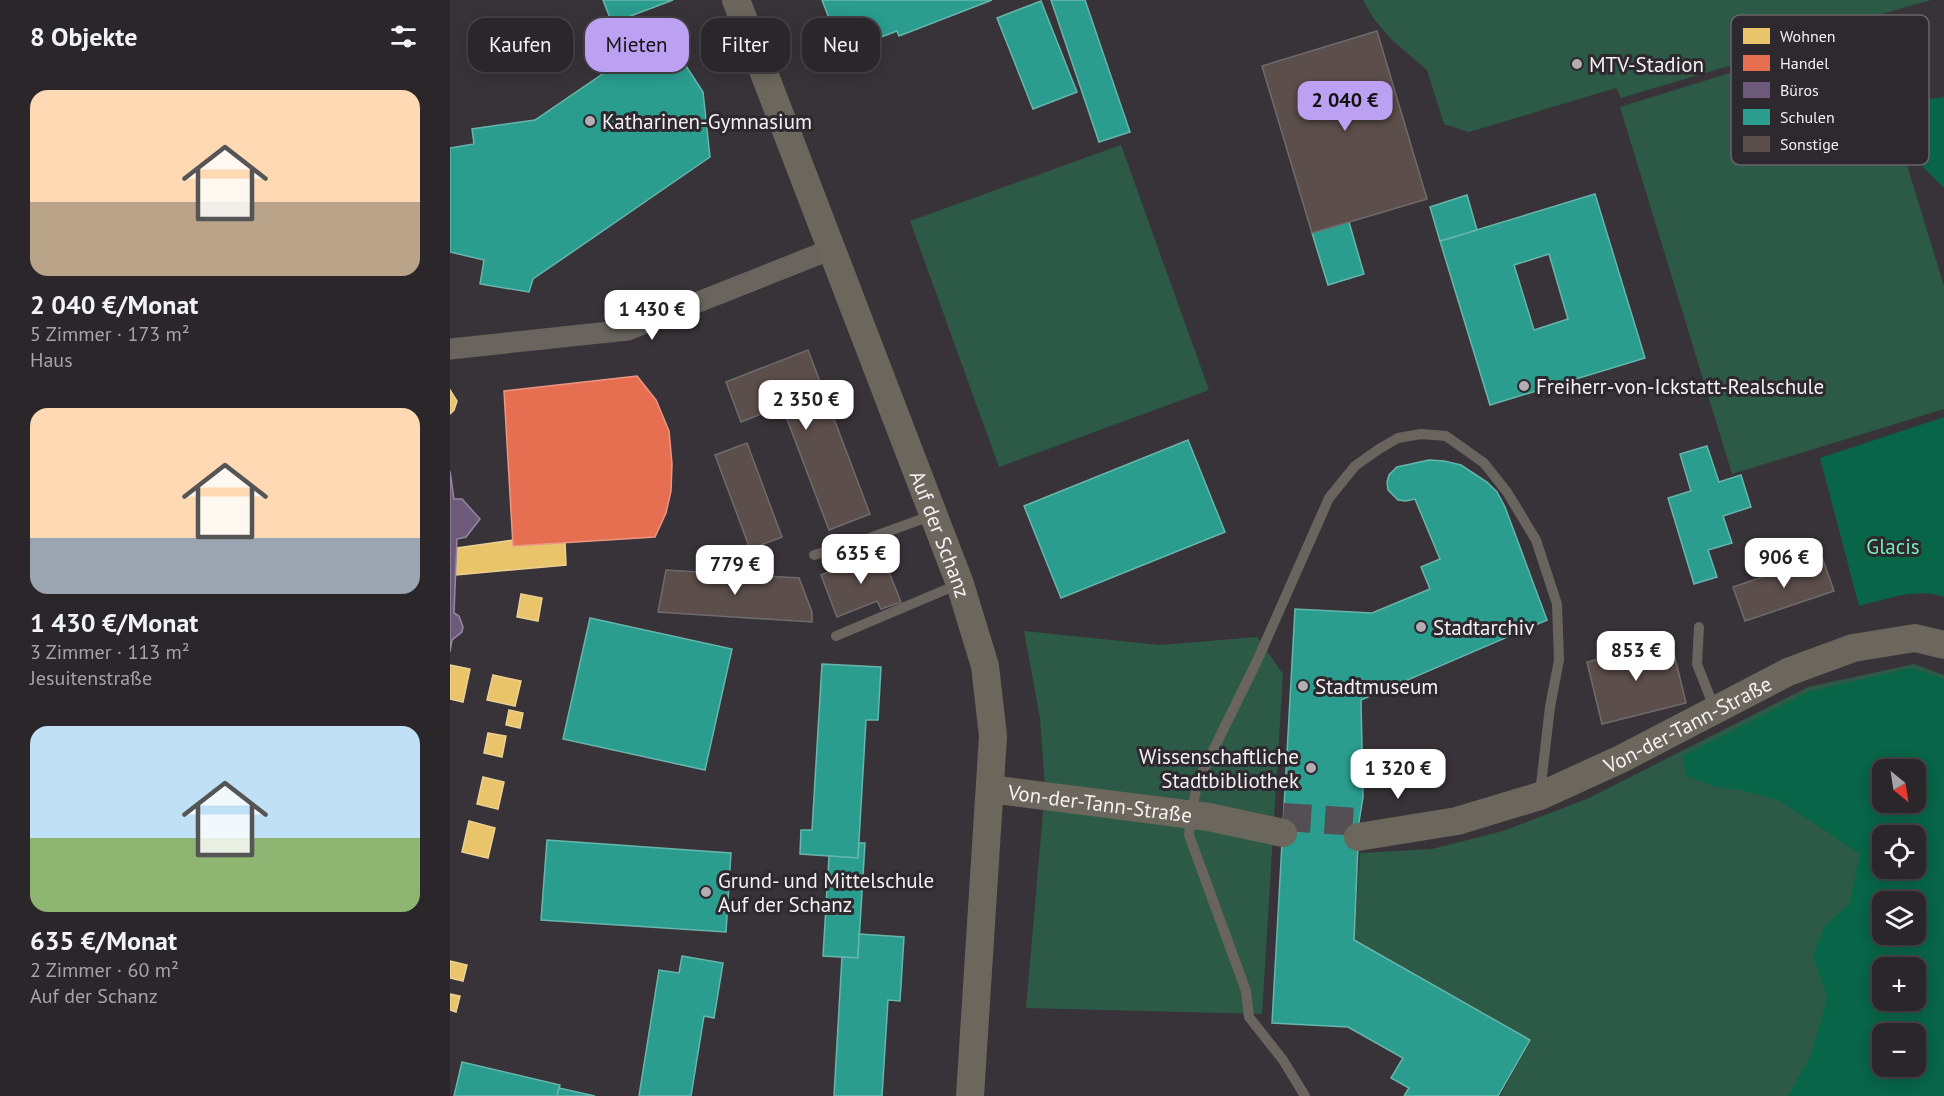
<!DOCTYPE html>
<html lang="de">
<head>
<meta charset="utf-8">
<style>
	:root { --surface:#2a262a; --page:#322e32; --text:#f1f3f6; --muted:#a5a5a8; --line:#464347; --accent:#bca0f2 }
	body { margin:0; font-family:"PT Sans",sans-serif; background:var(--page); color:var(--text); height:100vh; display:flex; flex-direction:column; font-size:22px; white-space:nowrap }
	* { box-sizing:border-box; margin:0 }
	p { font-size:20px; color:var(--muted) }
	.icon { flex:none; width:33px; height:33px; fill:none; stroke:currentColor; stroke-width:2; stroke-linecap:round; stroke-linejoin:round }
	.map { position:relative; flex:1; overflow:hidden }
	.drawer { display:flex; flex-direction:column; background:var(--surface); width:450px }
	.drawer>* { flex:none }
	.top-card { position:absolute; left:18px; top:18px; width:570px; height:54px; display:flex; gap:12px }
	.needle { width:39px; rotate:150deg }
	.buttons { position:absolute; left:1422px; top:759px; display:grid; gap:12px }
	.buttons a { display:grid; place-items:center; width:54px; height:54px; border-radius:12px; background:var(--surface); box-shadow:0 3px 15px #0003,0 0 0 2px var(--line); font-size:30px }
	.price { position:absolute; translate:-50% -51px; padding:0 14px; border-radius:12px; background:#fff; color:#222; font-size:20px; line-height:39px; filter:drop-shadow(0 2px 3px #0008) }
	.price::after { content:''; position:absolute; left:50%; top:36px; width:18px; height:14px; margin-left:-9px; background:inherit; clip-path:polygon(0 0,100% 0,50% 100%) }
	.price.selected { background:var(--accent); color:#111 }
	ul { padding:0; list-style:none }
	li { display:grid; align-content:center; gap:12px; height:318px; padding:0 30px }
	li span { display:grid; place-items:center; height:186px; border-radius:18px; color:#555 }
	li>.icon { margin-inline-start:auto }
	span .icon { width:108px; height:108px; fill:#fffc; stroke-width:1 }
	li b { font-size:26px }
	h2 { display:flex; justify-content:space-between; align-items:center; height:72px; padding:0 30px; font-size:26px }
	.tag { padding:0 21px; border-radius:18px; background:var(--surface); box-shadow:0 3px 15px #0003,0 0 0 2px var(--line); font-size:21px; line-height:54px }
	.tag.selected { background:var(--accent); color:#111 }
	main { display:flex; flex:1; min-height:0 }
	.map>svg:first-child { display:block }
	.green { fill:#2c5a46; fill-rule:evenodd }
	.forest { fill:#086547; fill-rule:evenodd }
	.homes { fill:#e9c46a; stroke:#ecd193; stroke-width:1.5 }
	.shops { fill:#e76f51; stroke:#eb9682; stroke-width:1.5 }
	.offices { fill:#6d597a; stroke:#96869f; stroke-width:1.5 }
	.schools { fill:#2a9d8f; stroke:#67b6ad; stroke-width:1.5; fill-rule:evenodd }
	.building { fill:#5c4e4a; stroke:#6e6b6c; stroke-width:1.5 }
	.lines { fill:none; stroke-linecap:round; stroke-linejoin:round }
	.secondary-tunnel { stroke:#544f54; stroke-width:28; stroke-dasharray:28 14; stroke-linecap:butt }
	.lane { stroke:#69655e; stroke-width:10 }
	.street { stroke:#69655e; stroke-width:21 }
	.secondary { stroke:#6c675c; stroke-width:28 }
	.poi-dot { fill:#b2aeb2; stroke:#2e282f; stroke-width:2 }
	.labels { text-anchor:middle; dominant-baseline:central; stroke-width:6; stroke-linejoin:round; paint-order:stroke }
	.poi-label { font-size:21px; fill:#f4f0f4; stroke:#2e282f; text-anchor:start }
	.street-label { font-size:21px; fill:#f4f0f4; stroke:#2e282f }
	.park-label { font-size:21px; fill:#76edb7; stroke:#2e282f }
	.key { fill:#2e282f; stroke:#69646a; stroke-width:1.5 }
	.key-label { font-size:16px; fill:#f4f0f4 }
</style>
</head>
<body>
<main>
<section class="drawer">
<h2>8 Objekte<svg class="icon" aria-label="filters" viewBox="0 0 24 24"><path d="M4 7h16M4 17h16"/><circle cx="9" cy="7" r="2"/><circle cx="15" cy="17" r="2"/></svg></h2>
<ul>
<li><span style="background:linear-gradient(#ffd9b3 60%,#b9a48a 0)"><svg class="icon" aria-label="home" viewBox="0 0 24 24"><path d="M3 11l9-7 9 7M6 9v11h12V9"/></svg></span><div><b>2 040 €/Monat</b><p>5 Zimmer · 173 m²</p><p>Haus</p></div></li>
<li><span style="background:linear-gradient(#ffd9b3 70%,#9aa5b1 0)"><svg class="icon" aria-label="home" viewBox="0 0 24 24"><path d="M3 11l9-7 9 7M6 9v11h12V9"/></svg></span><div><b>1 430 €/Monat</b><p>3 Zimmer · 113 m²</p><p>Jesuitenstraße</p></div></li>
<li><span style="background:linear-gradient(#bfe0f5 60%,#8fb573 0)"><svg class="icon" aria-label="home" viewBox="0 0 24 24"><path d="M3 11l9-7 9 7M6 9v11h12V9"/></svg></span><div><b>635 €/Monat</b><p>2 Zimmer · 60 m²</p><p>Auf der Schanz</p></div></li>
</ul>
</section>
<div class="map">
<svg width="1494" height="1096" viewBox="0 0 1494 1096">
	<rect width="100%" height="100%" fill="#383338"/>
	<g class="green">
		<polygon points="913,0 1481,0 1425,16 1427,22 1171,98 1166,88 1019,132 994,124 977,70 942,40 924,19"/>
		<polygon points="1416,31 1494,286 1494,409 1282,474 1170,107"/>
		<polygon points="671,145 759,390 549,467 460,221"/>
		<polygon points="574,631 710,645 807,637 833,674 812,1014 576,1008 595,789 590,718"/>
		<path d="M1464,664L1494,675V1096H1050L1081,1040L904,940L910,853L982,849L1053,831L1139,798L1358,687ZM1432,770H1466V802H1432ZM1432,836H1466V868H1432ZM1432,902H1466V934H1432ZM1432,968H1466V1000H1432ZM1432,1034H1466V1066H1432Z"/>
	</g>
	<g class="forest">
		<polygon points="1494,97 1494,188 1473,167 1460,127 1464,113 1477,99"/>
		<path d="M1494,417V597C1468,587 1434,600 1409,606L1370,458Z"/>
		<path d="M1461,668L1494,679V1096H1338L1361,1054L1377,999L1363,955L1374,927L1399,904L1410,854L1330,801L1290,790L1265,787L1236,776L1233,756L1358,692ZM1432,770H1466V802H1432ZM1432,836H1466V868H1432ZM1432,902H1466V934H1432ZM1432,968H1466V1000H1432ZM1432,1034H1466V1066H1432Z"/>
	</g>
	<g class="homes">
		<polygon points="0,390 7,401 4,410 0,414"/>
		<polygon points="63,540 63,546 115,542 116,565 6,575 7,548"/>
		<polygon points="71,594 92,598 88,621 67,617"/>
		<polygon points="0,665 20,669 13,702 0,699"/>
		<polygon points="43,675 71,681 65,706 37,700"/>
		<polygon points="59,710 73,713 70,728 56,725"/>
		<polygon points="38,733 56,736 52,757 34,753"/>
		<polygon points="33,777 54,782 48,809 27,804"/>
		<polygon points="19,821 45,828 38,858 12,852"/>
		<polygon points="0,961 17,965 13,981 0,978"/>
		<polygon points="0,994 10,996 6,1012 0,1010"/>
	</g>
	<polygon class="shops" points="187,376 206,400 219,431 222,464 221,491 216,513 205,537 63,546 54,391"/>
	<polygon class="offices" points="0,471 4,499 12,499 30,519 16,537 7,539 4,613 9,616 13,627 12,632 2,640 0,652"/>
	<g class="schools">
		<polygon points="153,0 223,0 162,23"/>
		<polygon points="372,0 542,0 449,36 447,31 392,52"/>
		<polygon points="601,0 635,0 680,132 649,142"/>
		<polygon points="591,1 627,92 583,109 547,18"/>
		<polygon points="214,32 253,92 260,157 83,279 79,292 30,284 34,260 0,252 0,148 24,144 22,129 85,120"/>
		<path d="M1145,194L1195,358L1040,405L990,241ZM1099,254L1118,319L1084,330L1064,265Z"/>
		<polygon points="1017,195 1027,230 990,241 980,207"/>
		<polygon points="899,222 914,274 878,285 862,233"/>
		<polygon points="738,440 775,532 611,598 574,506"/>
		<polygon points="1257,446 1269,482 1291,475 1301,507 1273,516 1282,543 1258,550 1267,577 1244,584 1218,498 1241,491 1230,454"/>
		<polygon points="979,460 994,461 1011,465 1037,482 1047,492 1055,507 1097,620 911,700 913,797 909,822 904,940 1080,1040 1048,1096 954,1096 959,1088 941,1078 953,1058 898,1027 822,1023 845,609 922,613 980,589 971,567 990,559 965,499 956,501 948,500 938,490 937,482 939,475 947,467"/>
		<polygon points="140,618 282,649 255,770 113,739"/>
		<polygon points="372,664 431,667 428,720 416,720 408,858 350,854 351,830 362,830"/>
		<polygon points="97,840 281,853 276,932 91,920"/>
		<polygon points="409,843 415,843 408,958 373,956 379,856 408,858"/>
		<polygon points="409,934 454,937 450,1001 438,1000 432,1096 384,1096 392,957 408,958"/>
		<polygon points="232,956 273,963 264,1018 254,1016 241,1096 189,1096 209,970 229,973"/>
		<polygon points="12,1062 110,1085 107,1096 4,1096"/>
		<polygon points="109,1088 145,1096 107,1096"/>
	</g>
	<g class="building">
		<polygon points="927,31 977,199 862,233 812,66"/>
		<polygon points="358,350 420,514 379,530 332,406 291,422 276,382"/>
		<polygon points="297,443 332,537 300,549 265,455"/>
		<polygon points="431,552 451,602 431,609 427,601 387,617 371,575"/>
		<polygon points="1372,557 1384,591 1295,621 1283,587"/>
		<polygon points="216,570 349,578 362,612 362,622 208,612"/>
		<polygon points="1221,641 1236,703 1152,724 1137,662"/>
	</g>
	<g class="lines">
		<polyline class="secondary-tunnel" points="833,817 909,822"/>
		<g class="lane">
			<polyline points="364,555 406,543 483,515"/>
			<polyline points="1249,627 1247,664 1265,710"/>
			<polyline points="386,636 509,584"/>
			<polyline points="855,1096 833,1060 799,1017 796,991 739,835 741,814 748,781 807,661 879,498 905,466 929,449 948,438 971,434 996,436 1034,463 1057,492 1086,540 1107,604 1109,660 1100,707 1090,793"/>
		</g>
		<polyline class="street" points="0,349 178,330 382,249"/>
		<g class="secondary">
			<path id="s1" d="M286,0L510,584L535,666L543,736L520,1096"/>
			<path id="s2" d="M540,789L759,817L833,833"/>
			<path id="s3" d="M908,837L1007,821L1090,796L1171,759L1338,672L1403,648L1465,638L1494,645"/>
		</g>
	</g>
	<g class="poi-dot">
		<circle cx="1127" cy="64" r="6"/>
		<circle cx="140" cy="121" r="6"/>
		<circle cx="1074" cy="386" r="6"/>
		<circle cx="971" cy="627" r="6"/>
		<circle cx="853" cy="686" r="6"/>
		<circle cx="861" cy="768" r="6"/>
		<circle cx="256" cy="892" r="6"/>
	</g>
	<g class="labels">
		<g class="poi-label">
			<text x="1139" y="64">MTV-Stadion</text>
			<text x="152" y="121">Katharinen-Gymnasium</text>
			<text x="1086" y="386">Freiherr-von-Ickstatt-Realschule</text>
			<text x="983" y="627">Stadtarchiv</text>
			<text x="865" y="686">Stadtmuseum</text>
			<text x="849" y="756" text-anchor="end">Wissenschaftliche<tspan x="849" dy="24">Stadtbibliothek</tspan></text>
			<text x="268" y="880">Grund- und Mittelschule<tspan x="268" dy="24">Auf der Schanz</tspan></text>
		</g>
		<g class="street-label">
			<text stroke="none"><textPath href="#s1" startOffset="572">Auf der Schanz</textPath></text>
			<text stroke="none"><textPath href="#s3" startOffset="351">Von-der-Tann-Straße</textPath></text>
			<text stroke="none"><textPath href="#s2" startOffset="111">Von-der-Tann-Straße</textPath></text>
		</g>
		<g class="park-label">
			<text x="1443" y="546">Glacis</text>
		</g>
	</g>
	<rect x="1281" y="15" width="198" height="150" rx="9" class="key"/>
	<rect x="1293" y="28" width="27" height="16" fill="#e9c46a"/>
	<rect x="1293" y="55" width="27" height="16" fill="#e76f51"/>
	<rect x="1293" y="82" width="27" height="16" fill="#6d597a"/>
	<rect x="1293" y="109" width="27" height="16" fill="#2a9d8f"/>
	<rect x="1293" y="136" width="27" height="16" fill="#5c4e4a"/>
	<g class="key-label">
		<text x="1330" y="42">Wohnen</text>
		<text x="1330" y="69">Handel</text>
		<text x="1330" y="96">Büros</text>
		<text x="1330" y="123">Schulen</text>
		<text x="1330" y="150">Sonstige</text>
	</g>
</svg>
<div class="buttons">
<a><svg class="needle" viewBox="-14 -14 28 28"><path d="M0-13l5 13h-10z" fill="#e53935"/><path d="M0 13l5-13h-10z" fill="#a5a5a8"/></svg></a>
<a><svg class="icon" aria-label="locate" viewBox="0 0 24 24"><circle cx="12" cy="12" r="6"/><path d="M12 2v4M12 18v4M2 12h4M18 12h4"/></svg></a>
<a><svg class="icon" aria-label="layers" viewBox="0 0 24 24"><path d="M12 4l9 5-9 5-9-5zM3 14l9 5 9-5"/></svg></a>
<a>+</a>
<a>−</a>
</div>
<b class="price selected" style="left:895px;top:132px">2 040 €</b>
<b class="price" style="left:202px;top:341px">1 430 €</b>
<b class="price" style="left:356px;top:431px">2 350 €</b>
<b class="price" style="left:411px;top:585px">635 €</b>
<b class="price" style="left:1334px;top:589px">906 €</b>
<b class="price" style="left:285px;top:596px">779 €</b>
<b class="price" style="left:1186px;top:682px">853 €</b>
<b class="price" style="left:948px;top:800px">1 320 €</b>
<div class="top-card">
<a class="tag">Kaufen</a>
<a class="tag selected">Mieten</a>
<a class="tag">Filter</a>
<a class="tag">Neu</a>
</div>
</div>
</main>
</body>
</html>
